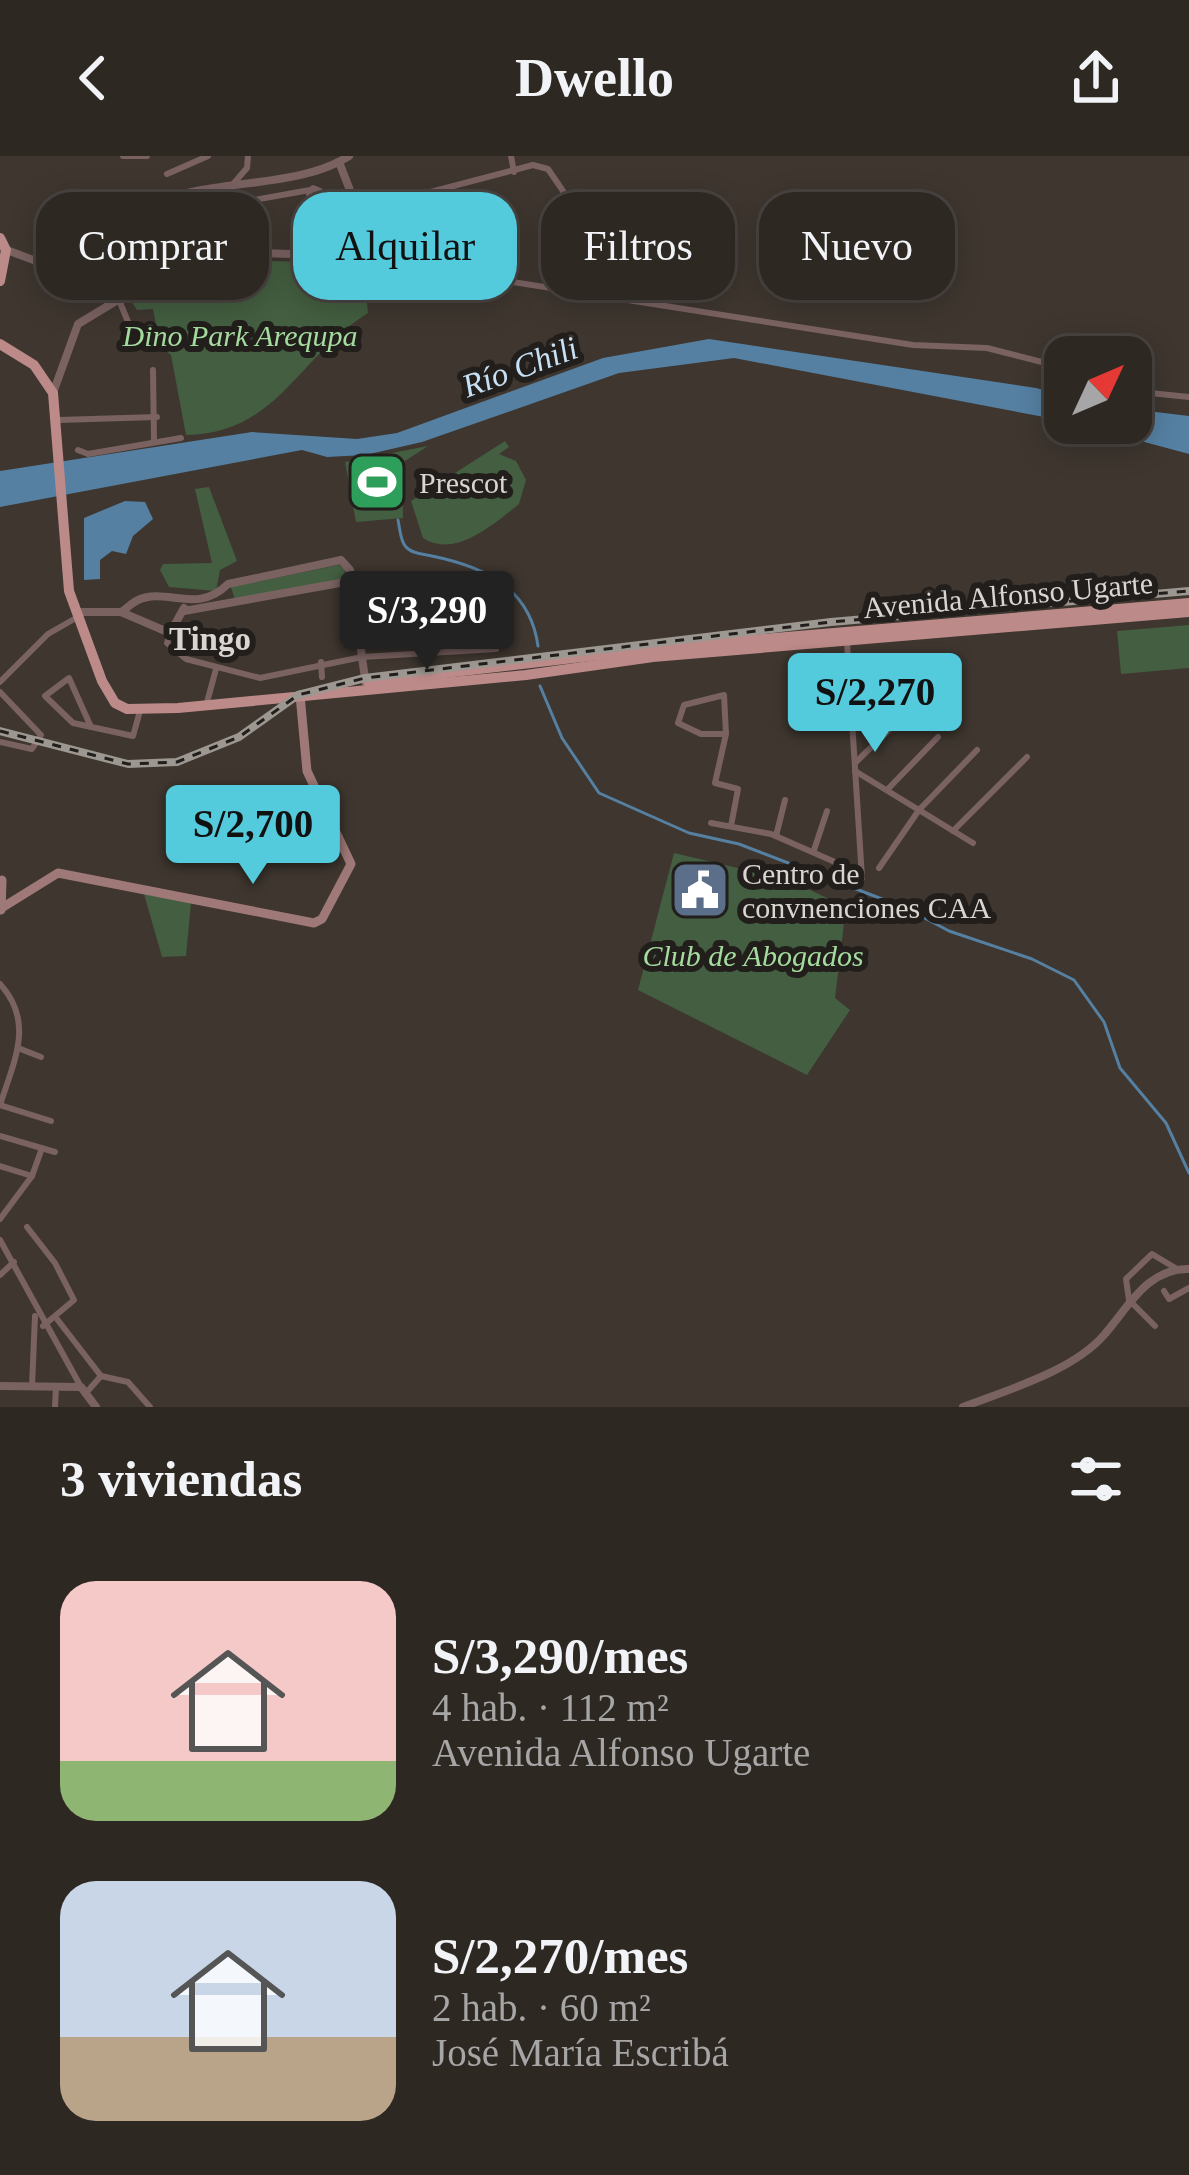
<!DOCTYPE html>
<html lang="es">
<head>
<meta charset="utf-8">
<style>
	:root { --surface:#2e2823; --page:#3a3430; --text:#f1f3f6; --muted:#a7a6a6; --line:#494441; --accent:#54cadd }
	body { margin:0; font-family:"Times New Roman",serif; background:var(--page); color:var(--text); height:100vh; display:flex; flex-direction:column; font-size:45px; white-space:nowrap }
	* { box-sizing:border-box; margin:0 }
	p { font-size:39px; color:var(--muted) }
	.icon { flex:none; width:66px; height:66px; fill:none; stroke:currentColor; stroke-width:2; stroke-linecap:round; stroke-linejoin:round }
	.map { position:relative; height:1251px; overflow:hidden }
	.drawer { display:flex; flex-direction:column; background:var(--surface); flex:1 }
	.drawer>* { flex:none }
	.guide { position:absolute; left:36px; top:36px; width:1119px; height:108px; display:flex; gap:24px }
	.needle { width:78px; rotate:46deg }
	.tools { position:absolute; left:1044px; top:180px; display:grid; gap:24px }
	.tools a { display:grid; place-items:center; width:108px; height:108px; border-radius:24px; background:var(--surface); box-shadow:0 6px 30px #0003,0 0 0 3px var(--line); font-size:60px }
	.price { position:absolute; translate:-50% -102px; padding:0 27px; border-radius:12px; background:var(--accent); color:#111; font-size:39px; line-height:78px; filter:drop-shadow(0 3px 6px #0008) }
	.price::after { content:''; position:absolute; left:50%; top:72px; width:36px; height:27px; margin-left:-18px; background:inherit; clip-path:polygon(0 0,100% 0,50% 100%) }
	.price.current { background:#222; color:#fff }
	ul { padding:0; list-style:none }
	li { display:flex; align-items:center; gap:36px; height:300px; padding:0 60px }
	li span { display:grid; place-items:center; flex:none; width:336px; height:240px; border-radius:36px; color:#555 }
	li>.icon { margin-inline-start:auto }
	span .icon { width:144px; height:144px; fill:#fffc; stroke-width:1 }
	li b { font-size:51px }
	h2 { display:flex; justify-content:space-between; align-items:center; height:144px; padding:0 60px; font-size:51px }
	.chip { padding:0 42px; border-radius:36px; background:var(--surface); box-shadow:0 6px 30px #0003,0 0 0 3px var(--line); font-size:42px; line-height:108px }
	.chip.current { background:var(--accent); color:#111 }
	header { display:flex; justify-content:space-between; align-items:center; height:156px; padding:0 60px; background:var(--surface); font-size:54px; font-weight:700 }
	.map>svg:first-child { display:block }
	.green { fill:#435e40 }
	.water { fill:#5580a2 }
	.lines { fill:none; stroke-linecap:round; stroke-linejoin:round }
	.stream { stroke:#5580a2; stroke-width:3 }
	.minor { stroke:#7a6261; stroke-width:6 }
	.tertiary { stroke:#7a6261; stroke-width:8 }
	.secondary { stroke:#9f7978; stroke-width:9 }
	.primary { stroke:#bb8a89; stroke-width:10 }
	.rail-casing { stroke:#9d9791; stroke-width:8 }
	.rail { stroke:#221e1b; stroke-width:3; stroke-dasharray:9; stroke-linecap:butt }
	.labels { text-anchor:middle; dominant-baseline:central; stroke-width:12; stroke-linejoin:round; paint-order:stroke }
	.park-label { font-size:30px; font-style:italic; fill:#a4db9e; stroke:#221e1b }
	.poi-label { font-size:30px; fill:#dad5d1; stroke:#221e1b; text-anchor:start }
	.street-label { font-size:30px; fill:#dad5d1; stroke:#221e1b }
	.water-label { font-size:33px; font-style:italic; fill:#c6e0f5; stroke:#221e1b }
	.neighbourhood-label { font-size:33px; font-weight:bold; fill:#dad5d1; stroke:#221e1b }
</style>
</head>
<body>
<header><svg class="icon" aria-label="back" viewBox="0 0 24 24"><path d="M15 5l-7 7 7 7"/></svg>Dwello<svg class="icon" aria-label="share" viewBox="0 0 24 24"><path d="M12 15V3M7 8l5-5 5 5M5 13v7h14v-7"/></svg></header>
<div class="map">
<svg width="1189" height="1251" viewBox="0 0 1189 1251">
	<rect width="100%" height="100%" fill="#3e362f"/>
	<g class="green">
		<path d="M198,44L209,98L172,107L118,136L114,130L84,133V126C127,123 119,109 133,79C144,54 175,48 198,44Z"/>
		<path d="M266,105L363,107L368,157C299,199 278,278 186,279L171,199L144,176L156,169L153,153L137,154L131,145C173,114 214,110 266,105Z"/>
		<path d="M505,285L509,291L499,298L516,305L526,324L519,348C494,368 455,403 423,382L411,345Z"/>
		<polygon points="428,290 402,307 403,362 356,366 345,306"/>
		<polygon points="209,331 237,405 220,414 216,435 169,431 160,414 163,408 212,407 195,333"/>
		<polygon points="339,409 346,414 341,423 235,444 231,431"/>
		<polygon points="1189,469 1189,512 1121,518 1117,475"/>
		<polygon points="674,697 789,724 846,751 835,842 850,854 807,919 638,834"/>
		<polygon points="144,738 191,747 186,800 162,801"/>
	</g>
	<g class="water">
		<polygon points="709,183 1036,232 1065,239 1065,265 734,202 619,217 422,286 365,299 327,301 302,294 0,351 0,315 252,276 357,283 397,277 603,202"/>
		<polygon points="1131,253 1189,260 1189,298 1074,267 1131,267"/>
		<polygon points="125,345 145,346 153,363 133,380 126,398 112,395 100,404 100,423 84,424 84,362"/>
	</g>
	<g class="lines">
		<g class="stream">
			<path d="M398,364C400,372 400,385 406,391C412,398 424,398 432,400C485,411 530,432 538,490"/>
			<polyline points="540,530 562,582 599,637 689,677 739,688 908,753 949,775 1032,803 1074,824 1104,866 1120,912 1166,967 1189,1017"/>
		</g>
		<g class="minor">
			<polyline points="123,0 147,0"/>
			<polyline points="511,0 514,16"/>
			<polyline points="167,18 208,0"/>
			<polyline points="234,27 247,12 248,0"/>
			<polygon points="313,32 320,35 319,42 309,39"/>
			<polyline points="358,55 533,9 548,13 563,35 563,131"/>
			<polyline points="347,100 913,189 987,192 1065,212"/>
			<polyline points="214,101 209,52 310,34"/>
			<polyline points="119,144 136,185"/>
			<polyline points="153,214 154,285"/>
			<polyline points="1131,235 1189,241"/>
			<polyline points="58,264 157,261"/>
			<polyline points="78,294 88,298 181,282"/>
			<polyline points="170,477 167,487 186,503 260,522 362,501 496,493"/>
			<polyline points="847,486 862,722"/>
			<polyline points="321,506 322,521"/>
			<polyline points="0,526 48,478 76,462"/>
			<polyline points="0,536 41,579 32,593 0,586"/>
			<polyline points="206,550 216,513"/>
			<polyline points="91,571 69,522 45,540 73,567 133,580 140,555"/>
			<polyline points="726,578 701,578 678,567 684,549 724,539 726,578 715,627 738,633 731,670"/>
			<polyline points="855,607 889,574"/>
			<polyline points="855,615 973,687"/>
			<polyline points="887,634 938,581"/>
			<polyline points="711,667 771,678 860,717"/>
			<polyline points="953,675 1027,601"/>
			<polyline points="776,680 785,644"/>
			<polyline points="814,694 827,655"/>
			<polyline points="879,712 919,654 977,594"/>
			<path d="M0,828C35,866 14,905 0,949"/>
			<polyline points="18,892 41,901"/>
			<polyline points="0,949 51,965"/>
			<polyline points="0,980 55,996"/>
			<polyline points="0,1010 32,1020"/>
			<polyline points="0,1063 32,1020 42,992"/>
			<polyline points="27,1071 55,1107 74,1144 43,1170"/>
			<polyline points="0,1084 81,1231"/>
			<polyline points="0,1119 14,1106"/>
			<polyline points="1164,1135 1169,1143 1189,1132"/>
			<polyline points="57,1163 101,1220 85,1238"/>
			<polyline points="1155,1170 1129,1144 1126,1123 1152,1098 1177,1113"/>
			<polyline points="101,1220 128,1226 150,1251"/>
			<polyline points="32,1230 35,1160"/>
			<polyline points="55,1251 56,1231"/>
		</g>
		<g class="tertiary">
			<path d="M6,94C30,101 70,123 95,118C129,111 118,64 160,46C218,21 295,34 349,0"/>
			<polyline points="53,237 78,168 174,110 262,97 347,100 358,55 339,6"/>
			<polyline points="184,455 351,425"/>
			<path d="M121,456C127,453 131,447 138,444C167,431 197,459 228,428L341,404L350,414L366,530"/>
			<polyline points="77,461 82,456 121,456 170,477 184,452"/>
			<polyline points="0,1230 81,1231 96,1251"/>
			<path d="M963,1251C1007,1234 1073,1215 1104,1179C1128,1152 1147,1112 1189,1113"/>
		</g>
		<g class="secondary">
			<polyline points="0,753 58,717 314,767 322,763 351,708 307,615 300,539"/>
			<polyline points="1,754 2,724"/>
		</g>
		<g class="primary">
			<polyline points="0,82 6,94 0,125"/>
			<polyline points="0,188 34,209 53,237 69,435 102,525 115,547 127,553 178,552 526,519 653,501 1189,456"/>
			<polyline points="368,526 667,491 1189,447"/>
		</g>
		<g class="rail-casing">
			<polyline id="rail" points="0,575 128,608 177,606 239,581 298,539 365,522 831,466 1189,435"/>
		</g>
		<use href="#rail" class="rail"/>
	</g>
	<defs>
		<g id="stadium-square" transform="scale(3)"><rect x="-9" y="-9" width="18" height="18" rx="4" fill="#2e9e5b" stroke="#221e1b"/><path d="M0-5a6.5 5 0 1 0 0 10a6.5 5 0 1 0 0-10ZM-3.5-1.8h7v3.6h-7Z" fill="#fff"/></g>
		<g id="civic-square" transform="scale(3)"><rect x="-9" y="-9" width="18" height="18" rx="4" fill="#5c6f8a" stroke="#221e1b"/><path d="M-.6-6.5H3V-4.5H.6V-3L4-1V1h2V6H-6V1h2V-1L-.6-3ZM-1.2 2.5V6h2.4V2.5Z" fill="#fff"/></g>
	</defs>
	<g fill-rule="evenodd">
		<use href="#stadium-square" x="377" y="326"/>
		<use href="#civic-square" x="700" y="734"/>
	</g>
	<g class="labels">
		<g class="park-label">
			<text x="240" y="179">Dino Park Arequpa</text>
			<text x="753" y="799">Club de Abogados</text>
		</g>
		<g class="poi-label">
			<text x="419" y="326">Prescot</text>
			<text x="742" y="717">Centro de<tspan x="742" dy="34">convnenciones CAA</tspan></text>
		</g>
		<g class="street-label">
			<text transform="translate(1008 439) rotate(-5)">Avenida Alfonso Ugarte</text>
		</g>
		<g class="water-label">
			<text transform="translate(520 211) rotate(-20)">Río Chili</text>
		</g>
		<g class="neighbourhood-label">
			<text x="210" y="483">Tingo</text>
		</g>
	</g>
</svg>
<div class="tools">
<a><svg class="needle" viewBox="-14 -14 28 28"><path d="M0-13l5 13h-10z" fill="#e53935"/><path d="M0 13l5-13h-10z" fill="#a7a6a6"/></svg></a>
</div>
<b class="price current" style="left:427px;top:517px">S/3,290</b>
<b class="price" style="left:875px;top:599px">S/2,270</b>
<b class="price" style="left:253px;top:731px">S/2,700</b>
<div class="guide">
<a class="chip">Comprar</a>
<a class="chip current">Alquilar</a>
<a class="chip">Filtros</a>
<a class="chip">Nuevo</a>
</div>
</div>
<section class="drawer">
<h2>3 viviendas<svg class="icon" aria-label="filters" viewBox="0 0 24 24"><path d="M4 7h16M4 17h16"/><circle cx="9" cy="7" r="2"/><circle cx="15" cy="17" r="2"/></svg></h2>
<ul>
<li><span style="background:linear-gradient(#f6c9c9 75%,#8fb573 0)"><svg class="icon" aria-label="home" viewBox="0 0 24 24"><path d="M3 11l9-7 9 7M6 9v11h12V9"/></svg></span><div><b>S/3,290/mes</b><p>4 hab. · 112 m²</p><p>Avenida Alfonso Ugarte</p></div></li>
<li><span style="background:linear-gradient(#c9d6e8 65%,#b9a48a 0)"><svg class="icon" aria-label="home" viewBox="0 0 24 24"><path d="M3 11l9-7 9 7M6 9v11h12V9"/></svg></span><div><b>S/2,270/mes</b><p>2 hab. · 60 m²</p><p>José María Escribá</p></div></li>
</ul>
</section>
</body>
</html>
